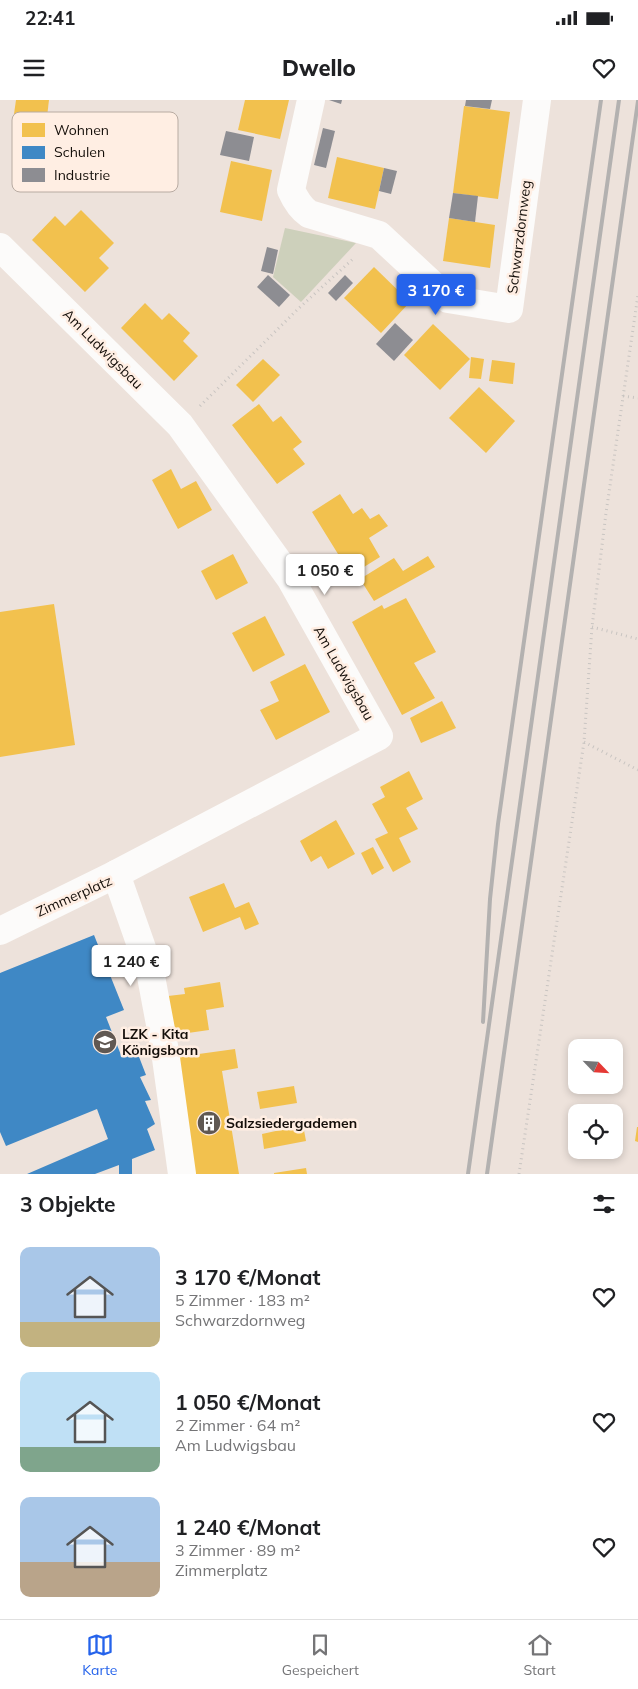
<!DOCTYPE html>
<html lang="de">
<head>
<meta charset="utf-8">
<style>
	:root { --surface:#fff; --page:#f6f6f6; --text:#202124; --muted:#757577; --line:#e0e0e0; --accent:#2563eb }
	body { margin:0; font-family:Mulish,sans-serif; background:var(--page); color:var(--text); height:100vh; display:flex; flex-direction:column; font-size:19px; white-space:nowrap }
	* { box-sizing:border-box; margin:0 }
	p { font-size:16px; color:var(--muted) }
	.icon { flex:none; width:28px; height:28px; fill:none; stroke:currentColor; stroke-width:2; stroke-linecap:round; stroke-linejoin:round }
	.map { position:relative; height:1074px; overflow:hidden }
	.sheet { display:flex; flex-direction:column; background:var(--surface); flex:1 }
	.sheet>* { flex:none }
	.needle { width:32px; rotate:115deg }
	.buttons { position:absolute; left:568px; top:939px; display:grid; gap:10px }
	.buttons a { display:grid; place-items:center; width:55px; height:55px; border-radius:10px; background:var(--surface); box-shadow:0 2px 8px #0003; font-size:25px }
	.price { position:absolute; translate:-50% -42px; padding:0 11px; border-radius:5px; background:#fff; color:#222; font-size:16px; line-height:32px; filter:drop-shadow(0 1px 2px #0008) }
	.price::after { content:''; position:absolute; left:50%; top:30px; width:15px; height:11px; margin-left:-8px; background:inherit; clip-path:polygon(0 0,100% 0,50% 100%) }
	.price.selected { background:var(--accent); color:#fff }
	ul { padding:0; list-style:none }
	li { display:flex; align-items:center; gap:15px; height:125px; padding:0 20px }
	li span { display:grid; place-items:center; flex:none; width:140px; height:100px; border-radius:10px; color:#555 }
	li>.icon { margin-inline-start:auto }
	span .icon { width:60px; height:60px; fill:#fffc; stroke-width:1 }
	li b { font-size:21px }
	h2 { display:flex; justify-content:space-between; align-items:center; height:60px; padding:0 20px; font-size:21px }
	.status { display:flex; justify-content:space-between; align-items:center; height:35px; padding:0 25px; background:var(--surface); direction:ltr }
	.status svg { height:14px; fill:currentColor }
	header { display:flex; justify-content:space-between; align-items:center; height:65px; padding:0 20px; background:var(--surface); font-size:22px; font-weight:800 }
	.menu { display:flex; justify-content:space-around; align-items:center; height:70px; border-top:1px solid var(--line); background:var(--surface); font-size:14px; color:var(--muted) }
	.menu a { display:grid; justify-items:center; gap:2px }
	.menu .selected { color:var(--accent) }
	.map>svg:first-child { display:block }
	.green { fill:#cdd0bb }
	.homes { fill:#f2c14e }
	.schools { fill:#3f88c5 }
	.industry { fill:#8d8d92 }
	.lines { fill:none; stroke-linecap:round; stroke-linejoin:round }
	.path { stroke:#c8c4c1; stroke-width:3; stroke-dasharray:1 4; stroke-linecap:butt }
	.minor { stroke:#fcfbfa; stroke-width:28 }
	.rail { stroke:#b3b1b0; stroke-width:4 }
	.labels { text-anchor:middle; dominant-baseline:central; stroke-width:5; stroke-linejoin:round; paint-order:stroke }
	.street-label { font-size:14px; fill:#140e09; stroke:#ffeee3 }
	.poi-label { font-size:14px; font-weight:bold; fill:#140e09; stroke:#ffeee3; text-anchor:start }
	.key { fill:#ffeee3; stroke:#b8aba2; stroke-width:1 }
	.key-label { font-size:14px; fill:#140e09 }
</style>
</head>
<body>
<div class="status"><b>22:41</b><svg viewBox="0 0 49 12"><path d="M0 12V9h3v3zM5 12V6h3v6zM10 12V3h3v9zM15 12V0h3v12zM26 1h20v11H26zM47 4h2v5h-2z"/></svg></div>
<header><svg class="icon" aria-label="menu" viewBox="0 0 24 24"><path d="M4 6h16M4 12h16M4 18h16"/></svg>Dwello<svg class="icon" aria-label="heart" viewBox="0 0 24 24"><path d="M12 20l-8-8c-3-5 5-10 8-4 3-6 11-1 8 4z"/></svg></header>
<div class="map">
<svg width="638" height="1074" viewBox="0 0 638 1074">
	<rect width="100%" height="100%" fill="#ede2db"/>
	<polygon class="green" points="285,128 356,143 301,202 273,177"/>
	<g class="homes">
		<polygon points="16,0 49,0 46,25 13,21"/>
		<polygon points="245,0 289,0 280,39 238,30"/>
		<polygon points="464,6 510,12 498,99 453,93"/>
		<polygon points="337,57 384,68 375,109 328,98"/>
		<polygon points="231,61 272,70 262,121 220,112"/>
		<polygon points="81,110 114,143 99,158 109,168 85,192 32,140 55,116 65,126"/>
		<polygon points="449,118 495,125 490,168 443,161"/>
		<polygon points="374,167 410,202 381,233 344,198"/>
		<polygon points="145,203 162,220 169,213 190,233 183,241 198,256 174,281 121,228"/>
		<polygon points="433,224 470,259 440,290 404,255"/>
		<polygon points="471,257 484,259 481,279 469,278"/>
		<polygon points="263,259 280,275 253,302 236,285"/>
		<polygon points="492,260 515,263 513,284 489,281"/>
		<polygon points="479,287 515,321 486,353 449,318"/>
		<polygon points="259,304 273,322 281,316 302,342 293,349 305,364 277,384 232,325"/>
		<polygon points="171,369 181,389 196,381 212,410 178,429 152,380"/>
		<polygon points="340,394 353,414 362,408 370,419 379,414 388,426 369,438 380,457 351,475 312,412"/>
		<polygon points="233,454 248,483 216,500 201,471"/>
		<polygon points="428,456 435,467 374,501 360,479 394,458 403,471"/>
		<polygon points="406,498 436,552 414,563 435,598 402,615 352,522 382,505 384,509"/>
		<polygon points="54,504 75,645 0,657 0,512"/>
		<polygon points="265,516 285,555 253,572 232,533"/>
		<polygon points="305,564 330,612 276,640 260,610 279,601 270,582"/>
		<polygon points="442,601 456,628 421,643 410,618"/>
		<polygon points="409,671 423,699 406,708 418,729 399,738 411,762 393,772 375,739 388,733 372,704 385,697 380,687"/>
		<polygon points="336,720 355,754 328,769 321,756 311,762 300,741"/>
		<polygon points="373,747 384,768 372,775 361,753"/>
		<polygon points="224,783 235,808 249,802 259,824 245,830 240,817 203,832 189,797"/>
		<polygon points="220,882 224,907 206,910 209,930 174,935 168,896 185,894 184,888"/>
		<polygon points="235,949 238,968 222,971 239,1074 195,1074 177,957"/>
		<polygon points="294,986 297,1003 260,1009 257,992"/>
		<polygon points="303,1025 306,1041 264,1049 262,1034"/>
		<polygon points="637,1027 638,1027 638,1042 635,1041"/>
		<polygon points="306,1068 307,1074 274,1074 274,1073"/>
	</g>
	<polygon class="schools" points="94,835 124,910 106,917 121,955 136,949 146,975 140,977 151,1000 145,1001 155,1024 147,1029 155,1050 132,1059 132,1074 119,1074 119,1065 95,1074 27,1074 108,1039 97,1009 6,1046 0,1032 0,873"/>
	<g class="industry">
		<polygon points="329,0 342,0 341,4"/>
		<polygon points="466,0 492,0 490,9 465,6"/>
		<polygon points="323,28 335,31 326,68 314,65"/>
		<polygon points="226,31 254,37 249,61 220,55"/>
		<polygon points="384,68 397,71 391,94 379,91"/>
		<polygon points="453,93 478,96 475,122 449,118"/>
		<polygon points="267,147 278,150 273,174 261,171"/>
		<polygon points="268,175 290,195 279,207 257,187"/>
		<polygon points="345,175 353,183 336,201 328,193"/>
		<polygon points="395,223 413,240 394,261 376,244"/>
	</g>
	<g class="lines">
		<g class="path">
			<polyline points="623,296 638,298"/>
			<polyline points="200,306 299,208 354,158"/>
			<polyline points="592,527 638,539"/>
			<polyline points="584,642 638,670"/>
			<polyline points="519,1074 584,642 592,527 606,413 638,195"/>
		</g>
		<g class="minor">
			<path d="M311,0L291,90C295,99 300,108 309,114L379,135L448,199L509,209L537,0"/>
			<polyline points="0,147 180,325 290,478 379,636 116,774"/>
			<polyline points="0,831 116,774 150,871 165,951 182,1074"/>
		</g>
		<g class="rail">
			<polyline points="483,922 490,799 498,724 601,0"/>
			<polyline points="468,1074 619,0"/>
			<polyline points="487,1074 638,1"/>
		</g>
	</g>
	<defs>
		<g id="school-disc" transform="scale(1.25)"><circle r="9.5" fill="#605852" stroke="#ffeee3"/><path d="M0-5L7-2L0 1L-7-2ZM-4 1L0 2.5L4 1V4Q0 6-4 4Z" fill="#fff"/></g>
		<g id="building-disc" transform="scale(1.25)"><circle r="9.5" fill="#605852" stroke="#ffeee3"/><path d="M-4-6H4V6H1V3H-1V6H-4ZM-2.5-4.3h1.7v1.8h-1.7ZM.8-4.3h1.7v1.8H.8ZM-2.5-1h1.7V.8h-1.7ZM.8-1h1.7V.8H.8Z" fill="#fff"/></g>
	</defs>
	<g fill-rule="evenodd">
		<use href="#school-disc" x="105" y="942"/>
		<use href="#building-disc" x="209" y="1023"/>
	</g>
	<g class="labels">
		<g class="street-label">
			<text transform="translate(519 137) rotate(-83)">Schwarzdornweg</text>
			<text transform="translate(103 249) rotate(45)">Am Ludwigsbau</text>
			<text transform="translate(344 573) rotate(60)">Am Ludwigsbau</text>
			<text transform="translate(74 796) rotate(-24)">Zimmerplatz</text>
		</g>
		<g class="poi-label">
			<text x="122" y="934">LZK - Kita<tspan x="122" dy="16">Königsborn</tspan></text>
			<text x="226" y="1023">Salzsiedergademen</text>
		</g>
	</g>
	<rect x="12" y="12" width="166" height="80" rx="8" class="key"/>
	<rect x="22" y="23" width="23" height="14" fill="#f2c14e"/>
	<rect x="22" y="46" width="23" height="13" fill="#3f88c5"/>
	<rect x="22" y="68" width="23" height="14" fill="#8d8d92"/>
	<g class="key-label">
		<text x="54" y="35">Wohnen</text>
		<text x="54" y="57">Schulen</text>
		<text x="54" y="80">Industrie</text>
	</g>
</svg>
<div class="buttons">
<a><svg class="needle" viewBox="-14 -14 28 28"><path d="M0-13l5 13h-10z" fill="#e53935"/><path d="M0 13l5-13h-10z" fill="#757577"/></svg></a>
<a><svg class="icon" aria-label="locate" viewBox="0 0 24 24"><circle cx="12" cy="12" r="6"/><path d="M12 2v4M12 18v4M2 12h4M18 12h4"/></svg></a>
</div>
<b class="price selected" style="left:436px;top:216px">3 170 €</b>
<b class="price" style="left:325px;top:496px">1 050 €</b>
<b class="price" style="left:131px;top:887px">1 240 €</b>
</div>
<section class="sheet">
<h2>3 Objekte<svg class="icon" aria-label="filters" viewBox="0 0 24 24"><path d="M4 7h16M4 17h16"/><circle cx="9" cy="7" r="2"/><circle cx="15" cy="17" r="2"/></svg></h2>
<ul>
<li><span style="background:linear-gradient(#a9c7e8 75%,#c2b280 0)"><svg class="icon" aria-label="home" viewBox="0 0 24 24"><path d="M3 11l9-7 9 7M6 9v11h12V9"/></svg></span><div><b>3 170 €/Monat</b><p>5 Zimmer · 183 m²</p><p>Schwarzdornweg</p></div><svg class="icon" aria-label="heart" viewBox="0 0 24 24"><path d="M12 20l-8-8c-3-5 5-10 8-4 3-6 11-1 8 4z"/></svg></li>
<li><span style="background:linear-gradient(#bfe0f5 75%,#7fa58c 0)"><svg class="icon" aria-label="home" viewBox="0 0 24 24"><path d="M3 11l9-7 9 7M6 9v11h12V9"/></svg></span><div><b>1 050 €/Monat</b><p>2 Zimmer · 64 m²</p><p>Am Ludwigsbau</p></div><svg class="icon" aria-label="heart" viewBox="0 0 24 24"><path d="M12 20l-8-8c-3-5 5-10 8-4 3-6 11-1 8 4z"/></svg></li>
<li><span style="background:linear-gradient(#a9c7e8 65%,#b9a48a 0)"><svg class="icon" aria-label="home" viewBox="0 0 24 24"><path d="M3 11l9-7 9 7M6 9v11h12V9"/></svg></span><div><b>1 240 €/Monat</b><p>3 Zimmer · 89 m²</p><p>Zimmerplatz</p></div><svg class="icon" aria-label="heart" viewBox="0 0 24 24"><path d="M12 20l-8-8c-3-5 5-10 8-4 3-6 11-1 8 4z"/></svg></li>
</ul>
</section>
<nav class="menu">
<a class="selected"><svg class="icon" aria-label="map" viewBox="0 0 24 24"><path d="M3 6l6-2 6 2 6-2v14l-6 2-6-2-6 2zM9 4v14M15 6v14"/></svg>Karte</a>
<a><svg class="icon" aria-label="saved" viewBox="0 0 24 24"><path d="M7 4h10v16l-5-4-5 4z"/></svg>Gespeichert</a>
<a><svg class="icon" aria-label="home" viewBox="0 0 24 24"><path d="M3 11l9-7 9 7M6 9v11h12V9"/></svg>Start</a>
</nav>
</body>
</html>
